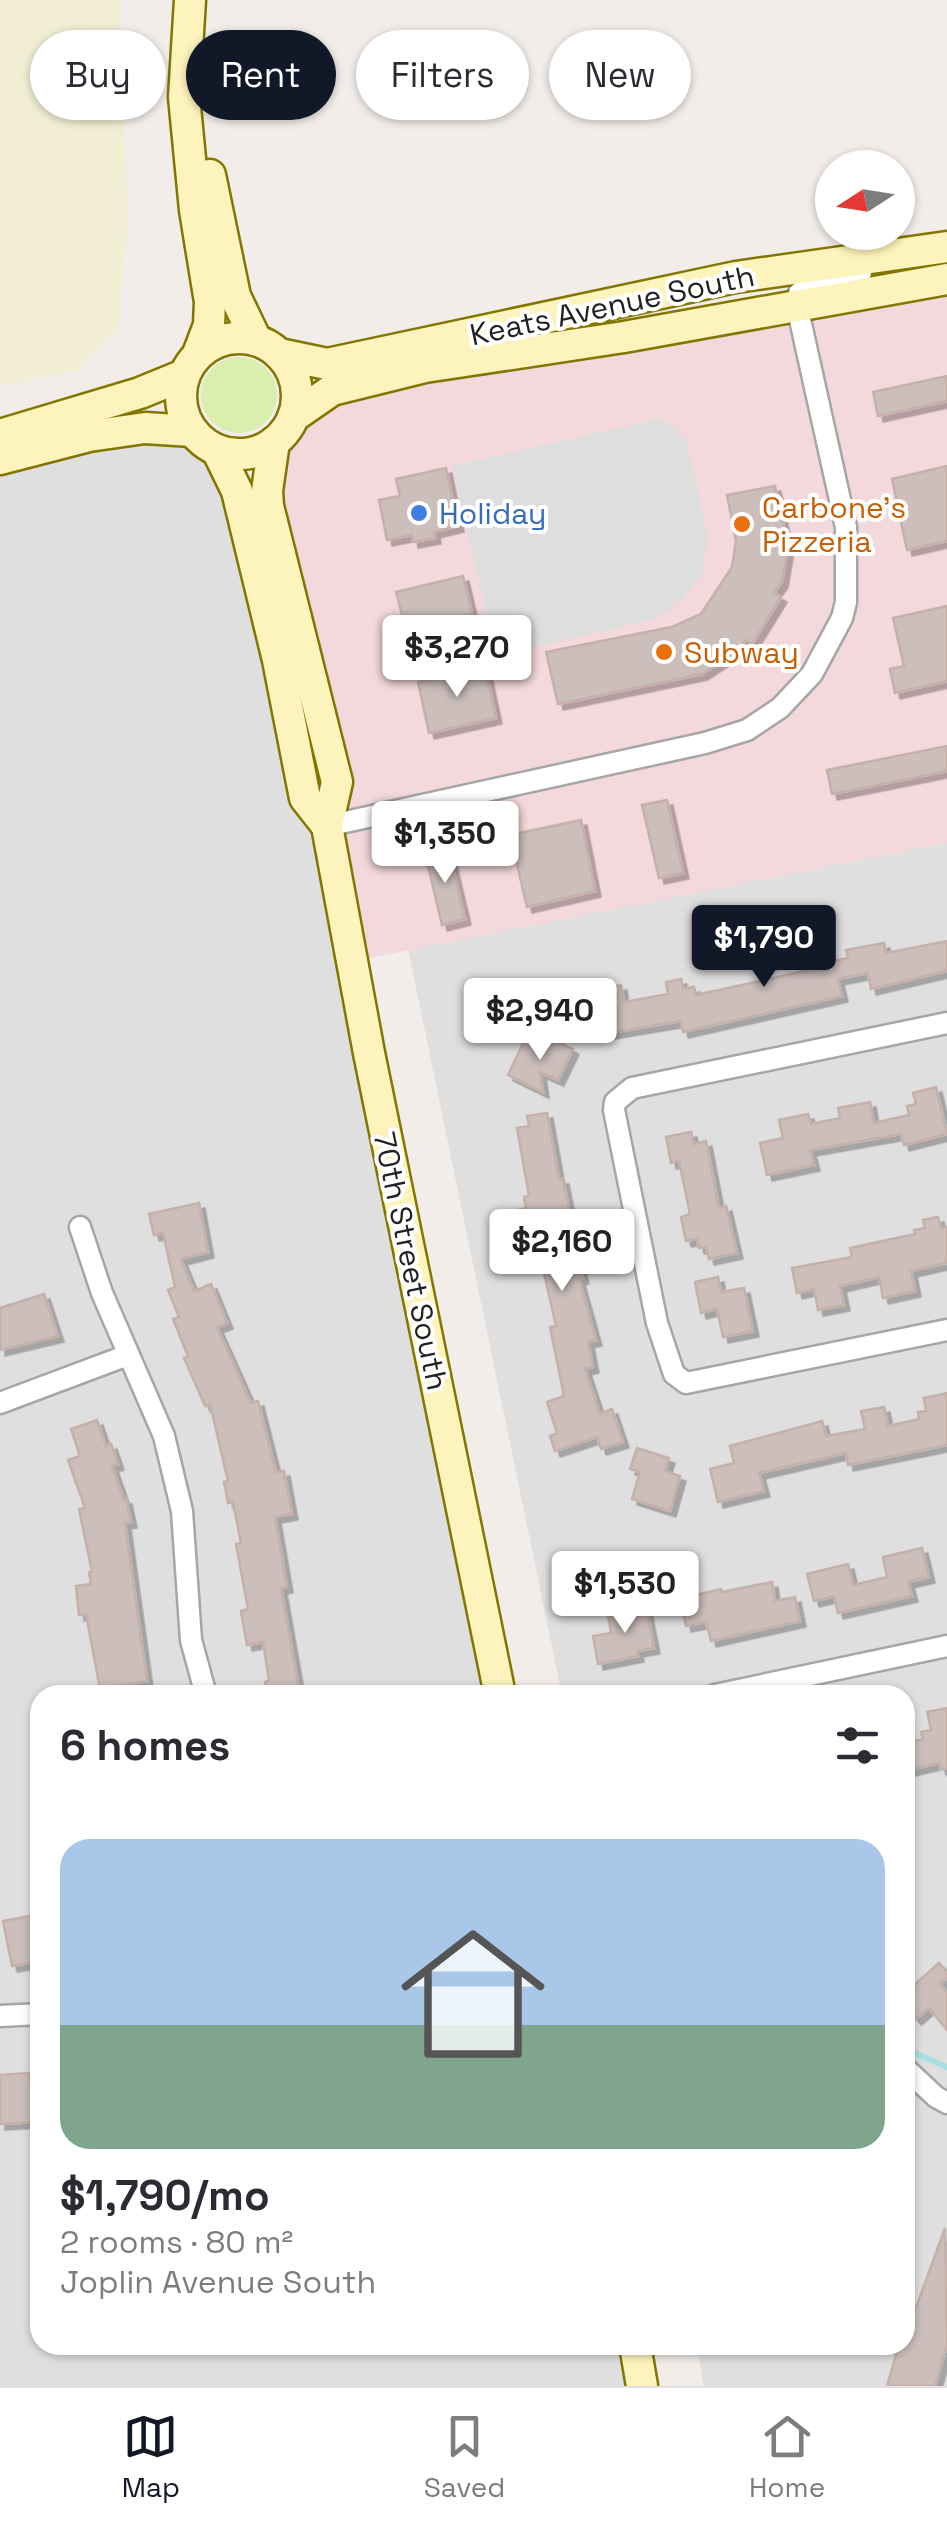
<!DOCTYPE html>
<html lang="en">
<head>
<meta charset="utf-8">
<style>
	:root { --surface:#fff; --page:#f7f7f7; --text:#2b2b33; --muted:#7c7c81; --line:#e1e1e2; --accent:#111827 }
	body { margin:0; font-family:"Space Grotesk",sans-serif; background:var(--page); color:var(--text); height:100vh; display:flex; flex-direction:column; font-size:38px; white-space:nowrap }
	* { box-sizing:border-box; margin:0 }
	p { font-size:32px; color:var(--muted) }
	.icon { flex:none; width:55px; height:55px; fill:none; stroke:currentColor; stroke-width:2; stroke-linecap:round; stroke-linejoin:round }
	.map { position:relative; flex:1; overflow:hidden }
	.side { position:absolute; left:30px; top:1685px; width:885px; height:670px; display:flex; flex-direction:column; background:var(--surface); border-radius:30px; box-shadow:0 2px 8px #0004 }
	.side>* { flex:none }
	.guide { position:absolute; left:30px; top:30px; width:888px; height:90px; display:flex; gap:20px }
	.needle { width:65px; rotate:258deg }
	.fabs { position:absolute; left:815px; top:150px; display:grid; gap:20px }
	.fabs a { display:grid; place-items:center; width:100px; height:100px; border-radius:50%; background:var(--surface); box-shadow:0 2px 8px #0004; font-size:50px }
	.price { position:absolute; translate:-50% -85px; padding:0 22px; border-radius:10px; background:#fff; color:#222; font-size:32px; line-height:65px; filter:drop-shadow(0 2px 5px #0008) }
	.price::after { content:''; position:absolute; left:50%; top:60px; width:30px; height:22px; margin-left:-15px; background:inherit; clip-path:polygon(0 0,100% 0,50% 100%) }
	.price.active { background:var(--accent); color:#fff }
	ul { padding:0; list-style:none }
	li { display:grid; align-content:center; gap:20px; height:530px; padding:0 30px }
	li span { display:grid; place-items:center; height:310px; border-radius:30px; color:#555 }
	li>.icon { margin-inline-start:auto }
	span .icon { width:180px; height:180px; fill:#fffc; stroke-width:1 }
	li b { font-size:42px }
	h2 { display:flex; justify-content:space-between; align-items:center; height:120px; padding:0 30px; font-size:42px }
	.tag { padding:0 35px; border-radius:45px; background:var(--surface); box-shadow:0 2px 8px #0004; font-size:35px; line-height:90px }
	.tag.active { background:var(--accent); color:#fff }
	.menu { display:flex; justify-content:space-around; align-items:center; height:140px; border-top:2px solid var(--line); background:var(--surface); font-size:28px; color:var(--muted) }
	.menu a { display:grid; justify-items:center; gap:5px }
	.menu .active { color:var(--accent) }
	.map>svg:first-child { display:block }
	.residential { fill:#e0dfdf }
	.commercial { fill:#f3d8dc }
	.farmland { fill:#f1eed4 }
	.grass { fill:#daeead }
	.parking { fill:#dedede }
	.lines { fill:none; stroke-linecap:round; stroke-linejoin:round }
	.stream { stroke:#a7e0e2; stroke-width:6 }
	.building { fill:#cbbebb; stroke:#c5b0aa; stroke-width:2.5; filter:url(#shadow) }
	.minor-casing { stroke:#a6a6a6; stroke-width:25 }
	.secondary-casing { stroke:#827600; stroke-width:35 }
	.minor { stroke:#fff; stroke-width:20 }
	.secondary { stroke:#fdf3bc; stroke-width:30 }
	.shop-dot { fill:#3f7fe0; stroke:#fff; stroke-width:4 }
	.food-dot { fill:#e8710a; stroke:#fff; stroke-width:4 }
	.labels { text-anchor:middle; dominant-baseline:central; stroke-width:8; stroke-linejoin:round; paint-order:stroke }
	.street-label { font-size:30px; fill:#222; stroke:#fff }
	.food-label { font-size:30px; fill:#c56008; stroke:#fff; text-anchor:start }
	.shop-label { font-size:30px; fill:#366cbe; stroke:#fff; text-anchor:start }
</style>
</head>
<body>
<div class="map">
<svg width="947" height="2386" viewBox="0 0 947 2386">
	<defs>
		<filter id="shadow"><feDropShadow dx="5.5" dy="5.5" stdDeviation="0" flood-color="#0004"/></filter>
	</defs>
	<rect width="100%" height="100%" fill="#f2ede9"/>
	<g class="residential">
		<polygon points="192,431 217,450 327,826 500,1695 40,1695 40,2345 635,2345 643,2386 0,2386 0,459"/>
		<polygon points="947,843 947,2386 704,2386 696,2345 905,2345 905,1695 562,1695 408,949"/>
	</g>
	<polygon class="commercial" points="947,279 947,843 354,961 337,782 268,506 274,442 293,417 332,390"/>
	<polygon class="farmland" points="0,0 119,0 128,224 117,328 79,370 0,386"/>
	<circle class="grass" cx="239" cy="395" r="38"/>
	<polygon class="parking" points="663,418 686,439 708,537 702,576 675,606 655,619 496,656 452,466"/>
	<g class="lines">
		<polyline class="stream" points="905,2049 947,2067"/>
	</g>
	<g class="building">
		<polygon points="947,376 947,401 878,416 873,392"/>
		<polygon points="947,466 947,541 907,550 892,479"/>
		<polygon points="446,468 458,526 434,532 435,538 413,542 412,535 387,540 379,500 400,496 396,479"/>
		<polygon points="775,486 788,547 782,582 774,593 781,597 752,644 746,640 734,653 702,674 558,704 546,652 672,627 701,614 732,567 736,541 727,495"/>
		<polygon points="463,576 472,614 406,630 396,592"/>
		<polygon points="947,606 947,681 895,693 890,669 904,666 893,618"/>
		<polygon points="485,667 496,718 429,733 418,682"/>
		<polygon points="947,746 947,771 832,794 827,770"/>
		<polygon points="667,800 683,873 659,878 642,805"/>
		<polygon points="581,820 595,891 527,907 510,835"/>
		<polygon points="448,848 465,919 442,925 425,853"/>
		<polygon points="947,941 947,971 871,989 868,973 838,979 842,996 683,1032 681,1021 609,1033 605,1015 587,1019 581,994 621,985 624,1002 668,994 666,982 681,979 683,989 694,987 696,995 809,970 808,966 848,958 846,950 884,943 886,953"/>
		<polygon points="525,1039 547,1050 552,1039 573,1049 558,1080 540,1072 543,1092 508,1075"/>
		<polygon points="936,1087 947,1134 904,1145 901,1134 810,1150 814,1165 767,1175 760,1143 783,1138 779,1120 808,1114 811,1124 840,1118 838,1108 870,1102 874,1123 909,1115 907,1106 916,1104 913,1093"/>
		<polygon points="547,1113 559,1179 563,1179 569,1209 560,1211 567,1246 575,1244 583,1278 579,1279 596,1340 588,1342 593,1367 585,1369 600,1414 612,1409 623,1442 601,1449 597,1437 555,1451 550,1436 557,1433 547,1402 564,1396 550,1327 556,1326 537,1242 531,1224 521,1226 518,1210 526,1208 524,1197 529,1196 517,1128 529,1126 527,1116"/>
		<polygon points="691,1132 694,1144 706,1141 719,1208 726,1206 737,1253 709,1259 706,1247 699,1248 697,1239 686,1241 681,1217 690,1214 679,1161 671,1163 666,1137"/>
		<polygon points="199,1203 208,1252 181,1259 194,1291 211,1284 227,1323 217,1327 251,1403 258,1401 276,1472 284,1471 292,1514 275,1517 287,1587 281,1588 300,1695 270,1695 265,1682 269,1680 263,1642 247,1645 241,1611 248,1609 236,1544 241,1543 233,1502 228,1503 224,1482 228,1481 210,1404 205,1406 184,1358 188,1356 173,1319 179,1317 168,1290 175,1287 163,1233 154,1235 149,1214"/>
		<polygon points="938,1217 941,1228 947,1227 947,1263 911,1271 915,1291 883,1298 879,1277 840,1286 844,1305 818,1310 814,1289 797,1293 792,1268 852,1257 850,1248 915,1234 914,1230 925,1228 923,1220"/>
		<polygon points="718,1277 721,1292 744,1288 753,1331 723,1337 717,1309 701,1313 695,1282"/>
		<polygon points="44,1294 58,1336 0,1350 0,1308"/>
		<polygon points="947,1393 947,1445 848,1465 846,1453 759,1473 764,1491 718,1502 710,1469 734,1463 730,1446 822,1421 826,1436 865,1429 861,1411 884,1407 888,1426 919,1419 918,1412 926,1411 924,1398"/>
		<polygon points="97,1420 106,1446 111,1444 118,1464 112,1466 124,1500 126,1499 131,1522 125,1523 147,1681 100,1689 86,1614 79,1615 76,1586 91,1584 89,1572 92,1572 79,1509 85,1508 68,1460 80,1456 71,1429"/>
		<polygon points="637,1448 669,1458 665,1471 680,1476 670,1511 632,1499 640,1472 630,1469"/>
		<polygon points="922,1548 929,1577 908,1582 912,1596 838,1613 834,1596 814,1601 807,1574 848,1564 853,1585 887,1577 883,1557"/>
		<polygon points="772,1582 775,1601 795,1597 800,1621 711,1641 706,1622 686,1626 680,1599 721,1589 722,1592"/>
		<polygon points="646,1607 654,1648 637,1651 638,1656 598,1664 593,1636 611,1633 608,1615"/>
		<polygon points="947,1708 947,1768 941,1769 939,1763 910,1770 906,1754 913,1752 910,1742 923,1739 921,1732 931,1730 927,1712"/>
		<polygon points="40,1914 40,1961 12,1966 3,1921"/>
		<polygon points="939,1963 947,1972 947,1978 940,1984 947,1993 947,2030 929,2008 916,2019 905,2006 905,1993"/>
		<polygon points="30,2073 34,2122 0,2124 0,2075"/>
		<polygon points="945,2228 947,2345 935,2386 887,2386 899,2345 905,2345 905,2322 910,2324"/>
	</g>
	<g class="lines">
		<g class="minor-casing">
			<g id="minor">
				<polyline points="327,826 705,743 747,730 780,708 812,674 842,618 846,602 846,527 797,306 799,293 811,284 861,273"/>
				<polyline points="947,1023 632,1088 615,1102 614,1110 657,1323 674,1374 686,1383 947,1330"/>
				<polyline points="80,1227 102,1293 164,1436 182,1511 191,1640 206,1695"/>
				<polyline points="0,1403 128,1355"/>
				<polyline points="715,1695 947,1646"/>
				<polyline points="0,2016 40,2014"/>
				<polyline points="905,2068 936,2097 947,2103"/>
			</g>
		</g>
		<g class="secondary-casing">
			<g id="secondary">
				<polyline points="190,0 184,97 195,210 210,302 209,325 198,354"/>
				<polyline points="210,175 235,296 256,340"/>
				<circle cx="239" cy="396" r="58"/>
				<polyline points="279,354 327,364 736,277 947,247"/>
				<polyline points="293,417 332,390 425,367 624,337 947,279"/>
				<polyline points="0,435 140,393 184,375"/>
				<polyline points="274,442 267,491 268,506 337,782 327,826 369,1053 500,1695"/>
				<polyline points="217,450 237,491 278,660 305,798 327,826"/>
				<polyline points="0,459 89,436 145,428 192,431"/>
				<polyline points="635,2345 642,2386"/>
			</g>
		</g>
		<use href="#minor" class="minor"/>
		<use href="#secondary" class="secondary"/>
	</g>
	<circle class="shop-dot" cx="419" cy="513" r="10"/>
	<g class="food-dot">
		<circle cx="742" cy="524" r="10"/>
		<circle cx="664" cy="652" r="10"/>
	</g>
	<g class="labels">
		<g class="street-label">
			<text transform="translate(612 305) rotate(-12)">Keats Avenue South</text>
			<text transform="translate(411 1261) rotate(78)">70th Street South</text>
		</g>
		<g class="food-label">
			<text x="762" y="507">Carbone's<tspan x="762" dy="34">Pizzeria</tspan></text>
			<text x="684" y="652">Subway</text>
		</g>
		<g class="shop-label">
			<text x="439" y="513">Holiday</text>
		</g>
	</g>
</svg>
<div class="fabs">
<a><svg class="needle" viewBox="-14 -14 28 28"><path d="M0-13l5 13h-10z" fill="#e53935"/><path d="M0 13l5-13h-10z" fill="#7c7c81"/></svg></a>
</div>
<b class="price" style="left:457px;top:700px">$3,270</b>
<b class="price" style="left:445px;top:886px">$1,350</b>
<b class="price active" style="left:764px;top:990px">$1,790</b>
<b class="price" style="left:540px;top:1063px">$2,940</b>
<b class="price" style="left:562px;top:1294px">$2,160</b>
<b class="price" style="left:625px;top:1636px">$1,530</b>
<div class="guide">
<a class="tag">Buy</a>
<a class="tag active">Rent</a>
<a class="tag">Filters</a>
<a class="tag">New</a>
</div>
<section class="side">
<h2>6 homes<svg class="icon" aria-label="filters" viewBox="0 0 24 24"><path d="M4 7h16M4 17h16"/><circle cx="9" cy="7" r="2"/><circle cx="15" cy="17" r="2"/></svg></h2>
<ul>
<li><span style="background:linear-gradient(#a9c7e8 60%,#7fa58c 0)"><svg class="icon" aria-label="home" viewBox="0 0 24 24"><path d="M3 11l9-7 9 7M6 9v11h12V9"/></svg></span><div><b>$1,790/mo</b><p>2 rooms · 80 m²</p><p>Joplin Avenue South</p></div></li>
</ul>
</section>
</div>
<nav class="menu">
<a class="active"><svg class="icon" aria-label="map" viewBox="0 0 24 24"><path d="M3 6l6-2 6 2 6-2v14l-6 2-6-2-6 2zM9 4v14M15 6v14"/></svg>Map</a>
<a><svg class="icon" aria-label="saved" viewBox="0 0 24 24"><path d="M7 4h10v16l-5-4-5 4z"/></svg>Saved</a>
<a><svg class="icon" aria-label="home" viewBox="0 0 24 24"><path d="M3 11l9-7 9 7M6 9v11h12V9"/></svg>Home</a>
</nav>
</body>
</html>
